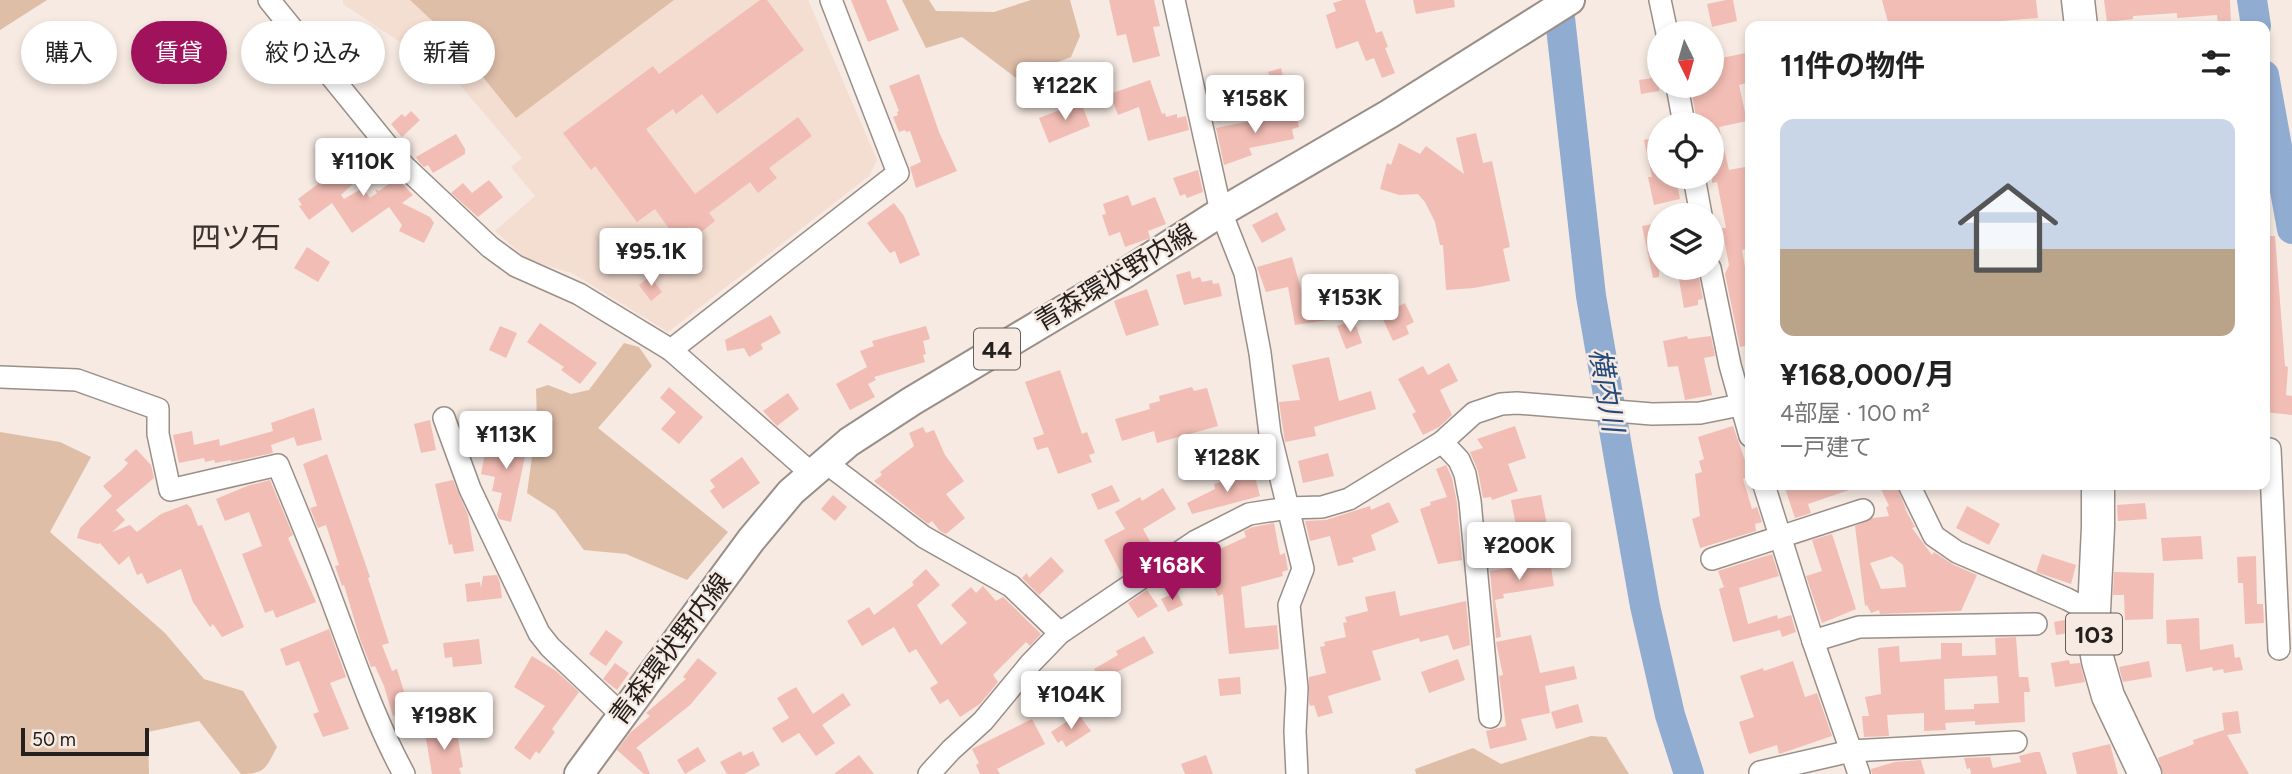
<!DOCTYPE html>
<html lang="ja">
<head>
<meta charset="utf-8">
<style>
	:root { --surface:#fff; --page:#f6f6f6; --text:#222; --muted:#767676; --accent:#a0135c }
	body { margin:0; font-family:Figtree,"Noto Sans JP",sans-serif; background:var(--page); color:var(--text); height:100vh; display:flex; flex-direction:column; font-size:26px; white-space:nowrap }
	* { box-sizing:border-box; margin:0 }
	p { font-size:23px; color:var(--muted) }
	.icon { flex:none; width:38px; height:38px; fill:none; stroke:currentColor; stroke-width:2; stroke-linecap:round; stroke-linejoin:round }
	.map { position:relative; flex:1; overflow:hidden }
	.side { position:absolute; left:1745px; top:21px; width:525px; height:469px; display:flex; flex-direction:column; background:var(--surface); border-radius:14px; box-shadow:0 4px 10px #0003 }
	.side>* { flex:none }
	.banner { position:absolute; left:21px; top:21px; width:665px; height:63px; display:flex; gap:14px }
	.needle { width:46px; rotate:175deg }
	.tools { position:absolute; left:1647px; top:21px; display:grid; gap:14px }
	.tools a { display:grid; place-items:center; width:77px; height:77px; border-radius:50%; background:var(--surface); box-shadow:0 4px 10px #0003; font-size:35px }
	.scale { position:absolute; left:21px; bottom:18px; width:128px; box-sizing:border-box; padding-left:7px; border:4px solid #25201d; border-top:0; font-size:19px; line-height:24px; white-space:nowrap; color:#25201d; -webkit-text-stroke:5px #f6eae2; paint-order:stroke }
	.price { position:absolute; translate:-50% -60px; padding:0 16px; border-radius:7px; background:#fff; color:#222; font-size:23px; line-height:46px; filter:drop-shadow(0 2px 4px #0008) }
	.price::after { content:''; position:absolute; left:50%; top:42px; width:21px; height:16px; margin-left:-10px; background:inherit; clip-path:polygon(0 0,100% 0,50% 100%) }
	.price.current { background:var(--accent); color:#fff }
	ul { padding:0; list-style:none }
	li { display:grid; align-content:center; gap:14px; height:371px; padding:0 35px }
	li span { display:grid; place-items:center; height:217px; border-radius:14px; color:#555 }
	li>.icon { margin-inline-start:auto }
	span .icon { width:126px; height:126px; fill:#fffc; stroke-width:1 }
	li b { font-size:30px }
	h2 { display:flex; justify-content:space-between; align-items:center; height:84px; padding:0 35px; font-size:30px }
	.tag { padding:0 24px; border-radius:32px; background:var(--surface); box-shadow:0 4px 10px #0003; font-size:24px; line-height:63px }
	.tag.current { background:var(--accent); color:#fff }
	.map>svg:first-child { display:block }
	.education { fill:#f4ddd1 }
	.green { fill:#dfbea8 }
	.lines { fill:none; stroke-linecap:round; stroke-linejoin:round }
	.river { stroke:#90acd1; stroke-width:30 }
	.building { fill:#f2bdb4; fill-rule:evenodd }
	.minor-casing { stroke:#9a8f88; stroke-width:24 }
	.major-casing { stroke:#9a8f88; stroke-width:32 }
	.highway-casing { stroke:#9a8f88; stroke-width:35 }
	.minor { stroke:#fff; stroke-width:21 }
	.major { stroke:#fff; stroke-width:28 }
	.highway { stroke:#fff; stroke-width:32 }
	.labels { text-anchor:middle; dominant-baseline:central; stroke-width:5; stroke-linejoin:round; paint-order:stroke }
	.shield { fill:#f6eae2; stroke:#645d58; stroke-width:2 }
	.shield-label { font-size:24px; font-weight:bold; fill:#25201d }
	.street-label { font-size:26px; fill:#25201d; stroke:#f6eae2 }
	.water-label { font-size:28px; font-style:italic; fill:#244a7a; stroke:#f6eae2 }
	.quarter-label { font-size:30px; fill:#3d332d; stroke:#f6eae2 }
</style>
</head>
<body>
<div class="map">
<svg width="2292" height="774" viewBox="0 0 2292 774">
	<rect width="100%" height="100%" fill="#f6eae2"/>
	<polygon class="education" points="343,0 808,0 877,160 869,176 668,332 572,273 528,260 495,231 535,196 511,167 522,158 454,78 343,4"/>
	<g class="green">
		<polygon points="0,0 47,0 0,30"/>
		<polygon points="410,0 674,0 516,118 453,40"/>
		<polygon points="902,0 929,0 936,11 994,12 1031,0 1070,0 1080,36 1071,57 1016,78 962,37 926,48"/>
		<polygon points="624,343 639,347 652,366 598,428 728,532 687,580 626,554 584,550 555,511 527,493 537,421 536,389 548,385 571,394 589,390"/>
		<path d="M0,432L60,442L91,457L50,532L165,633L204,679L243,691L277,747C266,767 266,774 241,774L199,721L148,732L149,774H0Z"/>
		<polygon points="1591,736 1606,737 1629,774 1416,774 1415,769 1473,748 1501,764"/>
	</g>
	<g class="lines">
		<g class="river">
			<polyline points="1558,0 1591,296 1621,470 1645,606 1670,715 1689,774"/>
			<polyline points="2252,0 2256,26"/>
			<polyline points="2264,75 2292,229"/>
		</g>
	</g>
	<g class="building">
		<polygon points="760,0 767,0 804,50 717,114 702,94 676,114 673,109 646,129 695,194 798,117 812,136 769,168 777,178 758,193 750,182 709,213 715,221 696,236 689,227 675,237 655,209 637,222 595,166 591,170 563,133 653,66 659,74"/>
		<polygon points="851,0 886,0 899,30 868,42"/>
		<polygon points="1109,0 1154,0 1160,26 1153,27 1160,56 1133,63 1126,34 1117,36"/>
		<polygon points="1343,0 1365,0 1376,33 1382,31 1388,47 1385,48 1395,73 1382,78 1374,58 1366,61 1358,41 1336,49 1326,15 1336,11 1333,3"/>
		<polygon points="1413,0 1454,0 1455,7 1416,14"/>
		<polygon points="1726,0 1733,0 1737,21 1712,27 1707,4"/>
		<polygon points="1882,0 2036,0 2038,18 1977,23 1977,26 1889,26"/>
		<polygon points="2104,0 2230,0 2231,26 2218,26 2217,15 2177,18 2177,13 2133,16 2133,19 2107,22"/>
		<polygon points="1750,52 1750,82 1739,85 1747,121 1719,127 1729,170 1750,166 1750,192 1745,193 1750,218 1750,248 1742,250 1750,295 1750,345 1740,347 1725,274 1729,265 1722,228 1726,228 1717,182 1712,183 1712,124 1697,124 1691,86 1712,86 1712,69 1719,68 1717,59"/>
		<polygon points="1281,68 1286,87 1219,109 1212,83 1238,77 1240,86 1270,77 1268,72"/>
		<polygon points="919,74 939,132 957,171 916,188 910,167 921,162 910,131 906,132 905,130 899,132 893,117 898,115 897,112 899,111 889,86"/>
		<polygon points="1659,77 1659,91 1641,94 1639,80"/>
		<polygon points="1150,80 1162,114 1165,113 1166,117 1177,114 1177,118 1186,116 1189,130 1148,141 1139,107 1118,115 1110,94"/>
		<polygon points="1081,102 1090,126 1049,143 1039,118"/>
		<polygon points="411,111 420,120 402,137 391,124 402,114 405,117"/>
		<polygon points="1296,112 1299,127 1292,129 1294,139 1249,148 1252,155 1224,165 1216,128"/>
		<polygon points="1476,133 1483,163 1492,161 1500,199 1510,247 1503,249 1510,281 1474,288 1446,290 1443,245 1440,245 1435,222 1425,202 1418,194 1399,195 1380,189 1387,163 1391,165 1399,143 1420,154 1426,146 1464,174 1456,138"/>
		<polygon points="456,134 465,149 465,154 433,173 428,165 424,167 419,162 416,157"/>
		<polygon points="1659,137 1659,177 1681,177 1683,187 1678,188 1680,199 1654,205 1648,177 1652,177 1644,140"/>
		<polygon points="364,144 376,160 355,177 357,180 341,195 344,199 363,188 370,198 377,193 375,189 379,191 397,178 413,195 402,203 430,217 434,223 424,243 399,231 402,225 389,207 352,233 332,203 309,220 299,206 302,205 298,199 318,184 316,180 331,171 328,167 338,153 343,160"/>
		<polygon points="1198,170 1203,192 1187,198 1185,194 1180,196 1173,178"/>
		<polygon points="489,180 503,197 478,217 451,193 463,183 472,193"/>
		<polygon points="1128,195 1132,206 1155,197 1166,224 1148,231 1150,238 1125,247 1120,232 1109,236 1102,215 1106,214 1103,204"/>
		<polygon points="894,203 904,216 920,255 900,264 895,251 890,253 867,223"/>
		<polygon points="1277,212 1286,230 1262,243 1252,225"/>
		<polygon points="1659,223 1659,277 1653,278 1642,226"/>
		<polygon points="2264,236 2275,236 2285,366 2288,367 2286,395 2292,396 2292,415 2264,412 2264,364 2266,365"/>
		<polygon points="307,247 330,262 318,282 294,268"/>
		<polygon points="1292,257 1304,300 1306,299 1307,304 1332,300 1335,319 1295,325 1288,287 1266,292 1257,267"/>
		<polygon points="1677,268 1697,268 1703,299 1698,300 1698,305 1684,308"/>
		<polygon points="1190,271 1192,279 1200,277 1202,282 1212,280 1213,284 1219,283 1222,296 1184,305 1176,275"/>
		<polygon points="650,276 662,292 651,301 639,285"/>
		<polygon points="1147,289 1159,325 1126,336 1114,301"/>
		<polygon points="1405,303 1414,322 1406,326 1409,334 1393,341 1381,315"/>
		<polygon points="771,315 781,333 761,344 763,349 749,357 744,348 727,351 725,340"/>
		<polygon points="1354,320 1362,343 1346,349 1337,326"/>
		<polygon points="540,323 597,363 580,384 561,370 564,367 527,342"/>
		<polygon points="500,326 517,333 506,358 489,350"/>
		<polygon points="926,326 930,339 923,341 926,354 923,355 925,362 874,377 876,380 868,384 875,397 850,410 836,384 867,367 860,351 874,346 872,341"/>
		<polygon points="1687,336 1688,339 1711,336 1715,356 1704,358 1712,395 1685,400 1678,366 1668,367 1663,341"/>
		<polygon points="1329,357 1339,401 1371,391 1376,409 1314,427 1316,436 1285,442 1279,402 1300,400 1292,365"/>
		<polygon points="1449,363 1458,381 1440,390 1452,415 1439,427 1423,435 1412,414 1416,412 1398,379 1423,366 1428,375"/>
		<polygon points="1060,370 1082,434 1087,432 1095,453 1089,455 1092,462 1058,474 1048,447 1037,450 1033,438 1044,434 1025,382"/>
		<polygon points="669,387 703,417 679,444 661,429 676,412 660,398"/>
		<polygon points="1192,387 1194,391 1207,388 1218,426 1157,443 1154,431 1122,441 1115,419 1150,409 1149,404 1160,401 1159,396"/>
		<polygon points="788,393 799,409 777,426 763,411"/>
		<polygon points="314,408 322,440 297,446 294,437 271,445 273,453 231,462 231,460 215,463 214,460 205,462 204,458 179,463 173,435 192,431 194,445 219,439 220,446 273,431 271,423"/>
		<polygon points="430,420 436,450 421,453 414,424"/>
		<polygon points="1515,426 1526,458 1508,464 1518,491 1492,500 1491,497 1483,498 1478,471 1470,452 1483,448 1477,439"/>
		<polygon points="1733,426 1750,475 1750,477 1743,479 1752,509 1757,507 1762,522 1755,524 1756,531 1700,548 1692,519 1700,516 1695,474 1702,472 1699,461 1704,459 1698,437"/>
		<polygon points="923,427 926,433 934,430 945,455 964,481 946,494 965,518 946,534 940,531 932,521 928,524 874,481 882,475 880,472 914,446 909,433"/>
		<polygon points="507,433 529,438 511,522 499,519 497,515 502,493 492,491 495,477 481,474 487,443 504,447"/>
		<polygon points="1257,434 1259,447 1241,451 1239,437"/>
		<polygon points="136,449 151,465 154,478 116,510 125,520 112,532 130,525 137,532 161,514 187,504 191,508 198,526 202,525 244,627 222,637 213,624 210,627 193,602 181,569 147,584 142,573 137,575 129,556 119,565 100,543 98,544 77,538 80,528 112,496 103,486 122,470 128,463 124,460"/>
		<polygon points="1328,453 1334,476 1303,483 1298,461"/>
		<polygon points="327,454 370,577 368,578 389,643 382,645 392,671 397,669 410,711 393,716 384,686 375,666 371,667 360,639 344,585 342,586 335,566 339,565 326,525 318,528 310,508 317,506 303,464"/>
		<polygon points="742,457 760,483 723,509 710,491 715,487 710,480"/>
		<polygon points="1446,465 1452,478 1457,503 1462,560 1438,564 1420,509 1431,505 1430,502 1447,497 1436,469"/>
		<polygon points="1254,473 1260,496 1192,514 1187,503 1215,489 1214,484"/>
		<polygon points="270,480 293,535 288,538 316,602 276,618 273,610 265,613 242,554 262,546 249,512 225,521 216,499 247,486"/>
		<polygon points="453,480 468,515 474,551 454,554 452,544 449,545 435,484"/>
		<polygon points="1112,485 1120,501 1098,510 1091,494"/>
		<polygon points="1784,485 1858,485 1858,487 1808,504 1811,513 1795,518"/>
		<path d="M1879,485H1896L1906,509H1905L1915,527L1912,528L1932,555L1934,552L1952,564L1977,575L1961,611L1880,614L1879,610L1871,613L1867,605L1865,606L1855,526L1873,518L1889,516L1886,507L1889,506ZM1892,556L1903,565L1906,587L1881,589L1870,563Z"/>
		<polygon points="1163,488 1176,509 1143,529 1156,552 1121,573 1104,540 1125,529 1115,512 1140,497 1142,501"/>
		<polygon points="833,495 847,507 835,521 821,509"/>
		<polygon points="1541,495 1547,525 1517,531 1511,500"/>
		<polygon points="1389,502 1399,522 1371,535 1376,550 1352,558 1354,562 1338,566 1330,536 1310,541 1305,521 1326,520 1370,506 1371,510"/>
		<polygon points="2145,503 2147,519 2118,521 2117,505"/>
		<polygon points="1967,506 2000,524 1989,545 1956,528"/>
		<polygon points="1274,523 1280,555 1285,553 1288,570 1282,572 1283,576 1241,587 1245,628 1277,625 1279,649 1229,654 1223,594 1218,596 1213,585 1208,588 1202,574 1199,576 1190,562 1205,553 1207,555 1246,537 1244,531 1253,527"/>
		<polygon points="1832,534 1856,609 1822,623 1806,576 1822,571 1812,540"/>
		<polygon points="2201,536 2203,559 2163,561 2161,538"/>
		<polygon points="1772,554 1779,576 1739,588 1748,624 1777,615 1778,619 1791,615 1796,632 1782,637 1780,630 1733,642 1719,589 1724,587 1718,571"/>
		<polygon points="2042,554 2076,565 2071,584 2036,572"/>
		<polygon points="2256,556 2257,604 2263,604 2264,623 2245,624 2243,583 2238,583 2237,557"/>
		<polygon points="1051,557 1064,571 1039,595 1022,578 1027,573 1029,578"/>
		<polygon points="1550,561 1554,586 1503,594 1504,598 1495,600 1501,637 1496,638 1490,571"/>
		<polygon points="926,569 940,585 917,605 941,645 967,623 951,605 971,587 976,593 983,586 996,601 1003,597 1041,634 1030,646 1026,642 993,675 998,682 980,704 960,717 948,699 940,704 930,688 938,683 916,649 909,653 894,627 862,646 847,621 869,607 874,615 914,585 912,582"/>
		<polygon points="2114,572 2154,573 2153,619 2125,620 2124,595 2113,595"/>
		<polygon points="497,575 500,583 502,598 467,602 465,584 480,582 481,588 483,576"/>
		<polygon points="1147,590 1158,606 1138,618 1128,603"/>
		<polygon points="1395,591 1400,616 1466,601 1470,645 1453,650 1448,635 1420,642 1419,638 1372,651 1381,680 1328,696 1333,713 1318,717 1314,705 1310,706 1309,702 1309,677 1326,673 1320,647 1325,646 1324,642 1346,637 1343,623 1347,622 1345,617 1368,611 1365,597"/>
		<polygon points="1177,592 1183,605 1168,612 1161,599"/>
		<polygon points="2075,618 2075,632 2056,635 2054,622"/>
		<polygon points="2199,618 2200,650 2233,644 2235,658 2240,657 2243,670 2224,673 2223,669 2213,671 2212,667 2186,672 2181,644 2167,644 2166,620"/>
		<polygon points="329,629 346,677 330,683 349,729 323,737 313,714 319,712 299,661 286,666 280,649"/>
		<polygon points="606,630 623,642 606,666 589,654"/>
		<polygon points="1531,635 1540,673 1574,666 1577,679 1545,686 1550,713 1521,719 1527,740 1490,749 1486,731 1506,726 1499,676 1503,675 1496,642"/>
		<polygon points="1144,636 1154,653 1115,673 1116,675 1102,683 1094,669 1118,655 1116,651"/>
		<path d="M2016,637L2019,677H2028L2030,692H2024L2025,722L1975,725V721L1945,723L1946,730L1924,731V713L1887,715L1889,736L1864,737L1862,716H1869L1865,697L1881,694L1878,648L1899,646L1900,662L1941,659V643H1962V656L1996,655L1995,638ZM1997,676L1999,703L1974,704V709L1945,710L1944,679Z"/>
		<polygon points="479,639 482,664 453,667 452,657 445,658 443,643"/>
		<polygon points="532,656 556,671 579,692 552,729 555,732 539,754 536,751 530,760 514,748 545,706 514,687"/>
		<polygon points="698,658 717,673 690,705 636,748 641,752 650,774 644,774 617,750 630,733 650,716 646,713 686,679 683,677"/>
		<polygon points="1458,659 1465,680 1429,693 1421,672"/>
		<polygon points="2069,660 2070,664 2080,663 2085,682 2055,687 2051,663"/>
		<polygon points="1793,661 1805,697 1817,693 1832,736 1779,754 1777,745 1749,754 1739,722 1754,717 1740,676 1763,668 1764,671"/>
		<polygon points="2149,661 2152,677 2123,682 2119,667"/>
		<polygon points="615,663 629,673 617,690 603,679"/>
		<polygon points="1240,677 1241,694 1220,696 1218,679"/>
		<polygon points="796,687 813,714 843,693 851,705 822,725 835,743 816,756 799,733 782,743 772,728 789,718 777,698"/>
		<polygon points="1578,704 1583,722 1556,729 1551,712"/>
		<polygon points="2238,711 2241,733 2227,735 2249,774 2163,774 2158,758 2194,744 2193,740 2224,730 2222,713"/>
		<polygon points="1078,714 1091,731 1066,747 1062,740 1058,743 1051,732"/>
		<polygon points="1032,719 1045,744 997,769 1000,774 980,774 976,765 979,763 972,749"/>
		<polygon points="456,728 463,767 459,768 461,774 432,774 425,733"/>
		<polygon points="2110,744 2118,774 2077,774 2072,753"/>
		<polygon points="698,747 706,761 685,774 677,760"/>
		<polygon points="741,751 743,756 753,751 760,765 744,774 727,774 720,762"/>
		<polygon points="2035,752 2040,752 2047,774 1971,774 1970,768 1967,769 1964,758 1990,757 1993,768 2021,762 2019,756"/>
		<polygon points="859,755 874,774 834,774"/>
		<polygon points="1206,755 1213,774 1185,774 1181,764"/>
		<polygon points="1921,760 1925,774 1872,774 1871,769 1895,762"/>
	</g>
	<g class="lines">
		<g class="minor-casing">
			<g id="minor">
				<polyline points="269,0 404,166 490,247 516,266 579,294 671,350 811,473"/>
				<polyline points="1174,0 1221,212 1245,273 1260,353 1270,434 1303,569 1289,605 1297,688 1295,731 1297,774"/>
				<polyline points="1660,0 1667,33"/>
				<polyline points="1677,86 1684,124"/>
				<polyline points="1694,177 1701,215"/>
				<polyline points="1710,268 1730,365 1750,436"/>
				<polyline points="671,350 898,173 831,0"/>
				<path d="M0,377L77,380L158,409V434L170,490L278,465C296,509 314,551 330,595C353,656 373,717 404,774"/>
				<polyline points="444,418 470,489 539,633 550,647 621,714"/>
				<polyline points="1442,442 1459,460 1465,474 1470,501 1490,717"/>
				<polyline points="2264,448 2270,449 2279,649"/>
				<polyline points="825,462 924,537 1011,586 1060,633"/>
				<polyline points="1764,485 1813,641 1859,774"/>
				<polyline points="1909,485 1934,536 1957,552 2067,599 2094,613"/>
				<polyline points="1712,559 1863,510"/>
				<polyline points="1813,641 1859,627 2036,624"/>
				<polyline points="1760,772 1851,751 2016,742"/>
				<polyline points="929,774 951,750 983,721 1031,663 1060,633 1196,541 1249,514 1288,508 1322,507 1349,499 1442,442 1474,413 1501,404 1517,403 1652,414 1700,413 1750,403"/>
			</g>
		</g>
		<g class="major-casing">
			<polyline id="major" points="579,774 751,540 791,492 849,442 912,401 1124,274 1221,212 1389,114 1570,0"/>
		</g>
		<g class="highway-casing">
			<g id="highway">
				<polyline points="2078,0 2081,26"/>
				<polyline points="2098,485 2098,527 2093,632 2098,661 2108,696 2145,774"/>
			</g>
		</g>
		<use href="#minor" class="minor"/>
		<use href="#major" class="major"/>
		<use href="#highway" class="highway"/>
	</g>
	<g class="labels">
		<g class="shield">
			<rect x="974" y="328.5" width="46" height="41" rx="5"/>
			<rect x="2066" y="613.5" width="56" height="41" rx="5"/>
		</g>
		<g class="shield-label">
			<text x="997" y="349">44</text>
			<text x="2094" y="634">103</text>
		</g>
		<g class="street-label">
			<text transform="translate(1115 277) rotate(-31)">青森環状野内線</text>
			<text transform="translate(670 649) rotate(-53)">青森環状野内線</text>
		</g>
		<g class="water-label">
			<text transform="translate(1607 390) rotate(80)">横内川</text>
		</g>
		<g class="quarter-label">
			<text x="236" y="237">四ツ石</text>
		</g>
	</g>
</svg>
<div class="tools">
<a><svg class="needle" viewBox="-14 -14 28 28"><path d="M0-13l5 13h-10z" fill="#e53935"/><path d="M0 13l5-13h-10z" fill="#767676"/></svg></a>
<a><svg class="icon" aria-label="locate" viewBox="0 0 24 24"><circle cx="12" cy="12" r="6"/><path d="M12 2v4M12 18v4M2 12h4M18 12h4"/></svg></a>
<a><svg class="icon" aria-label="layers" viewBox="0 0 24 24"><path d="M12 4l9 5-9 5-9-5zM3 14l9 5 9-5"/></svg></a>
</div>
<div class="scale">50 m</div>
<b class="price" style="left:1065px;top:122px">¥122K</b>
<b class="price" style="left:1255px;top:135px">¥158K</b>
<b class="price" style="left:363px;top:198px">¥110K</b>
<b class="price" style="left:651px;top:288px">¥95.1K</b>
<b class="price" style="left:1350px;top:334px">¥153K</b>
<b class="price" style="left:506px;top:471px">¥113K</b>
<b class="price" style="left:1227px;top:494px">¥128K</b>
<b class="price" style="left:1519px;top:582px">¥200K</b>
<b class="price current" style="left:1172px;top:602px">¥168K</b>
<b class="price" style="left:1071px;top:731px">¥104K</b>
<b class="price" style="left:444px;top:752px">¥198K</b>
<div class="banner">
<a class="tag">購入</a>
<a class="tag current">賃貸</a>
<a class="tag">絞り込み</a>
<a class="tag">新着</a>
</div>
<section class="side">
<h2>11件の物件<svg class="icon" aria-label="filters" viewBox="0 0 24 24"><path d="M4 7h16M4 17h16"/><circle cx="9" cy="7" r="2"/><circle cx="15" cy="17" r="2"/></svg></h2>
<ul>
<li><span style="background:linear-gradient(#c9d6e8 60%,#b9a48a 0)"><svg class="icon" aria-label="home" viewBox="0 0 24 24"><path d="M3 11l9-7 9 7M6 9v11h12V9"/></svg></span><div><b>¥168,000/月</b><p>4部屋 · 100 m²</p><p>一戸建て</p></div></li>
</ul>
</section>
</div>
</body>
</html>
